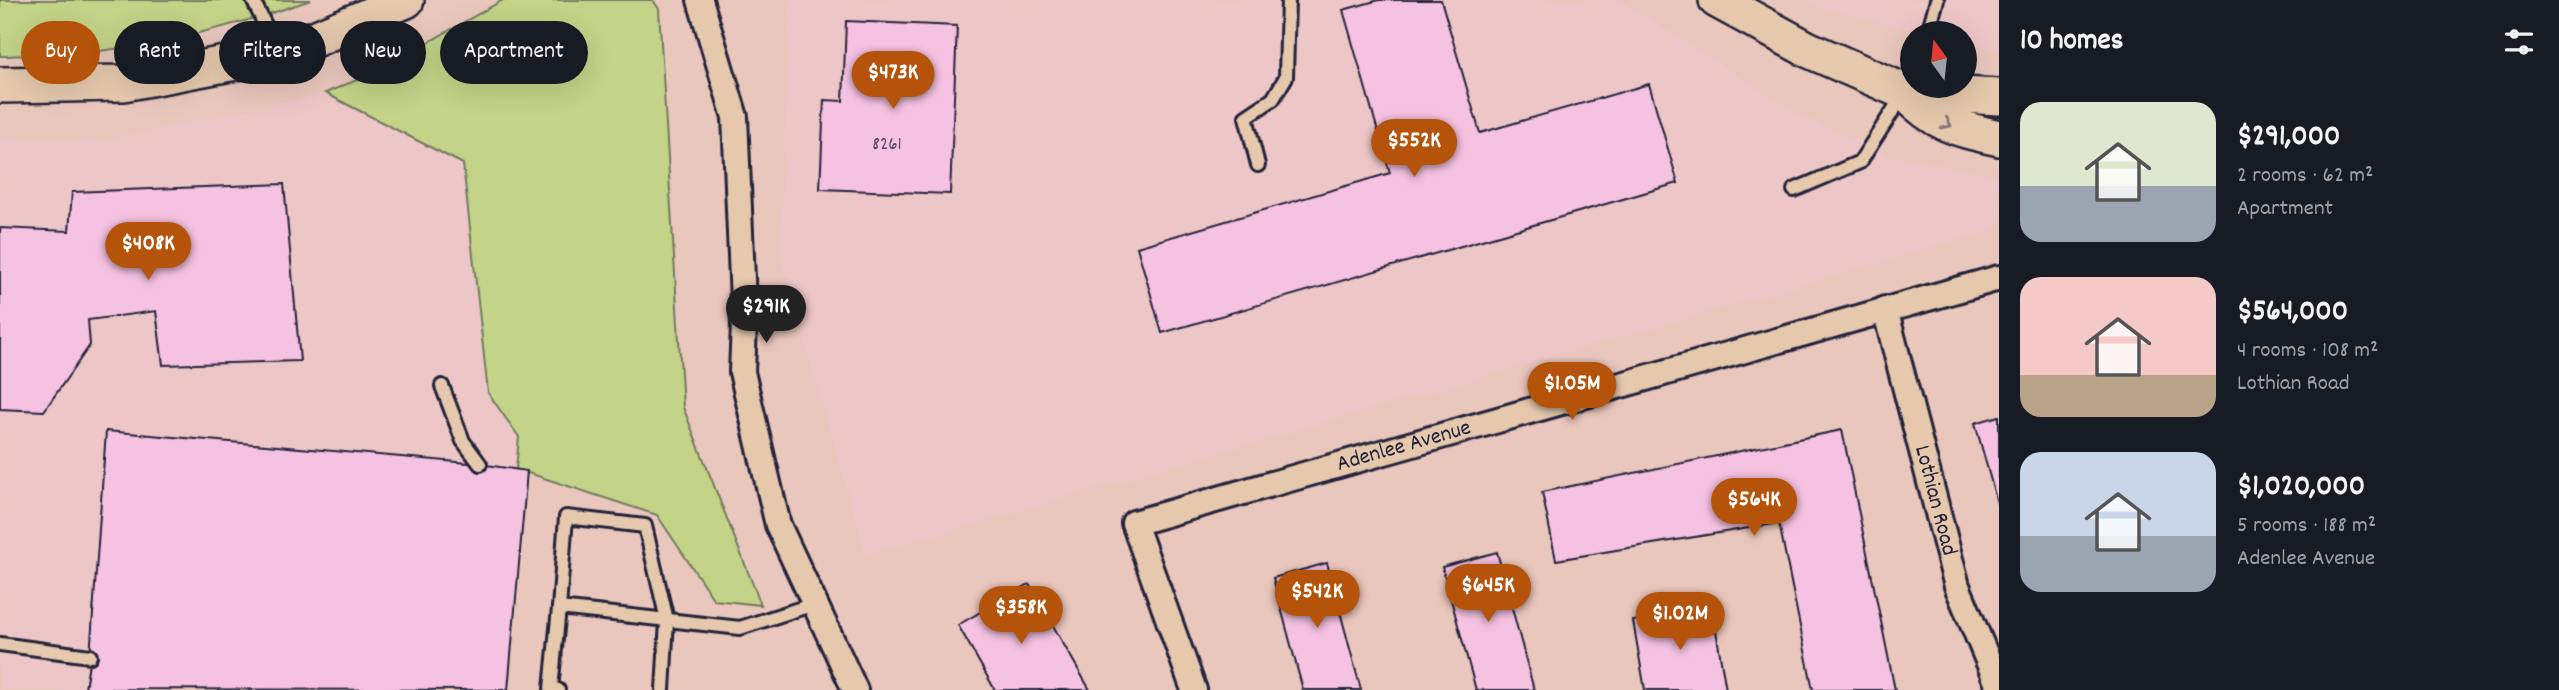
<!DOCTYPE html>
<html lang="en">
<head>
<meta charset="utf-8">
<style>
	:root { --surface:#171b24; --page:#20242c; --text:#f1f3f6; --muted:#9ea1a6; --accent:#b45309 }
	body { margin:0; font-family:Dekko,sans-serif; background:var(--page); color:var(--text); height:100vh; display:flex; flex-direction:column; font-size:26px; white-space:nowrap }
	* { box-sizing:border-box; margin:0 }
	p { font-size:23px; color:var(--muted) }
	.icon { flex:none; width:38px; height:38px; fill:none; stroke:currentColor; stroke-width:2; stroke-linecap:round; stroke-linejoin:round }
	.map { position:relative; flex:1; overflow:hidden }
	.sheet { display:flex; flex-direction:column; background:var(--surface); width:560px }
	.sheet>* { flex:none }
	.top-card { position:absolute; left:21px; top:21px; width:665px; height:63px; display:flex; gap:14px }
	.needle { width:46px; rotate:345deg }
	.tools { position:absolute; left:1900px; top:21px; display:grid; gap:14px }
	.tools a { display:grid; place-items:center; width:77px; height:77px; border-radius:50%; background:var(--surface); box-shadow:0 7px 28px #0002; font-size:35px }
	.price { position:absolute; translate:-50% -60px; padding:0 16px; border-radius:24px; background:var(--accent); color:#fff; font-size:23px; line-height:46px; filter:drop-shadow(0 2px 4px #0008) }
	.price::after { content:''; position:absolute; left:50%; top:42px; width:21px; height:16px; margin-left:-10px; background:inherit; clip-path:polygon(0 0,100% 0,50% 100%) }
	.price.selected { background:#222; color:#fff }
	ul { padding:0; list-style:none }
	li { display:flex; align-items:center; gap:21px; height:175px; padding:0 21px }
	li span { display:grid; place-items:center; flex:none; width:196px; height:140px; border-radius:21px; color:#555 }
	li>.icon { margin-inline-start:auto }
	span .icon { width:84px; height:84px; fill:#fffc; stroke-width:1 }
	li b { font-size:30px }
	h2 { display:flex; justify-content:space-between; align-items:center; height:84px; padding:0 21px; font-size:30px }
	.tag { padding:0 24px; border-radius:32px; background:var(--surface); box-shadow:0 7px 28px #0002; font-size:24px; line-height:63px }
	.tag.selected { background:var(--accent); color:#fff }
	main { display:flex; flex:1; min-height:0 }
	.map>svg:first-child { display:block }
	.built { fill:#edc6c8 }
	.green { fill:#c3d387; stroke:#727a61; stroke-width:2 }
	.building { fill:#f5c2e1; stroke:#22223b; stroke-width:2 }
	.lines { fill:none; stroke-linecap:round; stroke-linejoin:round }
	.lane-casing { stroke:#22223b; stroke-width:18 }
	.street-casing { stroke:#22223b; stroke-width:30 }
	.secondary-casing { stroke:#22223b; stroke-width:40 }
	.lane { stroke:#e6c9ad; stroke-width:12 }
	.street { stroke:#e6c9ad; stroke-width:24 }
	.secondary { stroke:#e6c9ad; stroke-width:35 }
	.oneway { stroke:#847674 }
	.labels { text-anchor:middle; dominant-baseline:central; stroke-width:5; stroke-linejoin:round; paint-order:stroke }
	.number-label { font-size:19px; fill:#574a64 }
	.street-label { font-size:23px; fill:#22223b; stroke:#e6c9ad }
</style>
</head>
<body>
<main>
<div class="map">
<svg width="1999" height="690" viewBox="0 0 1999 690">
	<rect width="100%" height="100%" fill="#eac7bd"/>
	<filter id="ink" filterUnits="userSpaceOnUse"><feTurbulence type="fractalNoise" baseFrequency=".0143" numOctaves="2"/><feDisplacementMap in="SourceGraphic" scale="14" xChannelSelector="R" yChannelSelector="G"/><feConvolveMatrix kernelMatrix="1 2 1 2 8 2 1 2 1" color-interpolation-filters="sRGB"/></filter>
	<g filter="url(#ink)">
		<g class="built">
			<polygon points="790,0 1619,0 1800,115 1890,156 1999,176 1999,228 866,555 780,255"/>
			<polygon points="1805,0 1999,0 1999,51 1965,43 1965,33 1925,33 1816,6"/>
			<polygon points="325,93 463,164 488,393 519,437 495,690 0,690 0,138 102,141"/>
		</g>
		<g class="green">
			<path d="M0,0H311C242,24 173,42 100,51C70,54 39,54 8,56H0Z"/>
			<polygon points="503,0 653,0 659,9 683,407 761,605 714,600 657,515 516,469 519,437 488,393 463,164 325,93 374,73"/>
		</g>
		<g class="building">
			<polygon points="1379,0 1441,0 1480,133 1649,84 1678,183 1162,333 1137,247 1390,173 1343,10"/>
			<polygon points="846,21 957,26 950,194 820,189 824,100 843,101"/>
			<polygon points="284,184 300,361 163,365 156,311 88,320 90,345 44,411 0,409 0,228 69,231 72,192"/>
			<polygon points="1999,416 1999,510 1975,423"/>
			<polygon points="1842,430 1895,690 1813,690 1779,523 1556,560 1542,492"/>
			<polygon points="106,431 480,464 527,471 508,690 85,689 90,656"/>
			<polygon points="1497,552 1534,690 1476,690 1442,567"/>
			<polygon points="1327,563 1361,690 1303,690 1273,578"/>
			<polygon points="1029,584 1090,690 995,690 958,625"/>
			<polygon points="1712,607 1726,690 1645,690 1633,621"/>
		</g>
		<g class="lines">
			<g class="lane-casing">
				<g id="lane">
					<polyline points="253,0 277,50"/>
					<polyline points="1928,33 1937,0"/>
					<polyline points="1258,165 1246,117 1273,99 1286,77 1288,0"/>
					<polyline points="1794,190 1860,162 1905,92 1913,74"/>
					<polyline points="442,386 463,441 480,464"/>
					<polyline points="0,644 90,656"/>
					<polyline points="558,690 551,689 559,608"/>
					<polyline points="663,690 667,620 645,526 566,517 559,608 740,628 814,604"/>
				</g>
			</g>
			<g class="street-casing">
				<g id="street">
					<polyline points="700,0 735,117 744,325 742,372 778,525 855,690"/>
					<path id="s1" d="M1885,309L1957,586L1999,687"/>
					<path id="s2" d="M1194,690L1134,523L1999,278"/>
				</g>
			</g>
			<g class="secondary-casing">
				<g id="secondary">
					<polyline points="1717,0 1807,49 1905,92 1999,97"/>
					<polyline points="0,85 123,83 279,54 406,0"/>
					<path d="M1905,92C1937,125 1956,128 1999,138"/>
				</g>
			</g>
			<use href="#lane" class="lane"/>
			<use href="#street" class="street"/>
			<use href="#secondary" class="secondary"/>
		</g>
		<defs><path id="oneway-chevron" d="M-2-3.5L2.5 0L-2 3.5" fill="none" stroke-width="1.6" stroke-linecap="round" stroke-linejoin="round" transform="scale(1.75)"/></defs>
		<use class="oneway" href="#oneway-chevron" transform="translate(1947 124) rotate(25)"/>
	</g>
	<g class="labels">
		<g class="number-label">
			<text x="887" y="145">8261</text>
		</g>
		<g class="street-label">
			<text stroke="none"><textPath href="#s2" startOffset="458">Adenlee Avenue</textPath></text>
			<text stroke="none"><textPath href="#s1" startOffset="198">Lothian Road</textPath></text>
		</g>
	</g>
</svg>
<div class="tools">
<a><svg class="needle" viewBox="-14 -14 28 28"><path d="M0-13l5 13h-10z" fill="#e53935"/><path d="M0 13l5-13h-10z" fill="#9ea1a6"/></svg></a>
</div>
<b class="price" style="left:893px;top:111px">$473K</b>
<b class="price" style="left:1414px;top:179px">$552K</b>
<b class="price" style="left:148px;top:282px">$408K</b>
<b class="price selected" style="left:766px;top:345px">$291K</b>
<b class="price" style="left:1572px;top:422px">$1.05M</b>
<b class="price" style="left:1754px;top:538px">$564K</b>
<b class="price" style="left:1488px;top:624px">$645K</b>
<b class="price" style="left:1317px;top:630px">$542K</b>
<b class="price" style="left:1021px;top:646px">$358K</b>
<b class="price" style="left:1680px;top:652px">$1.02M</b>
<div class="top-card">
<a class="tag selected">Buy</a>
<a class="tag">Rent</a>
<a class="tag">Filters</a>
<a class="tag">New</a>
<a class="tag">Apartment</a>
</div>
</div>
<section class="sheet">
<h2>10 homes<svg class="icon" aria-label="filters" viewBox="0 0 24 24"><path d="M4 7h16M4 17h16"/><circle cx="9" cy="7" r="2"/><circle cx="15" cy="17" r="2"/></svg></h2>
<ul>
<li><span style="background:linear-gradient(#dfe7d0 60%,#9aa5b1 0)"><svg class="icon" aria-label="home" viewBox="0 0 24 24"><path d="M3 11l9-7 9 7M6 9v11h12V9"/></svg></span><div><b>$291,000</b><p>2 rooms · 62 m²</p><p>Apartment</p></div></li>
<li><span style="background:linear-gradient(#f6c9c9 70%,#b9a48a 0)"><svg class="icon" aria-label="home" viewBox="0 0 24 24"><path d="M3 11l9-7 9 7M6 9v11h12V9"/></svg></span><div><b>$564,000</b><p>4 rooms · 108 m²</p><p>Lothian Road</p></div></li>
<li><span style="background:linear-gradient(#c9d6e8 60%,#9aa5b1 0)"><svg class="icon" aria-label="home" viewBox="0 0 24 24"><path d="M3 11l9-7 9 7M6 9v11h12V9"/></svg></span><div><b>$1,020,000</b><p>5 rooms · 188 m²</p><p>Adenlee Avenue</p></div></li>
</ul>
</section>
</main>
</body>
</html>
